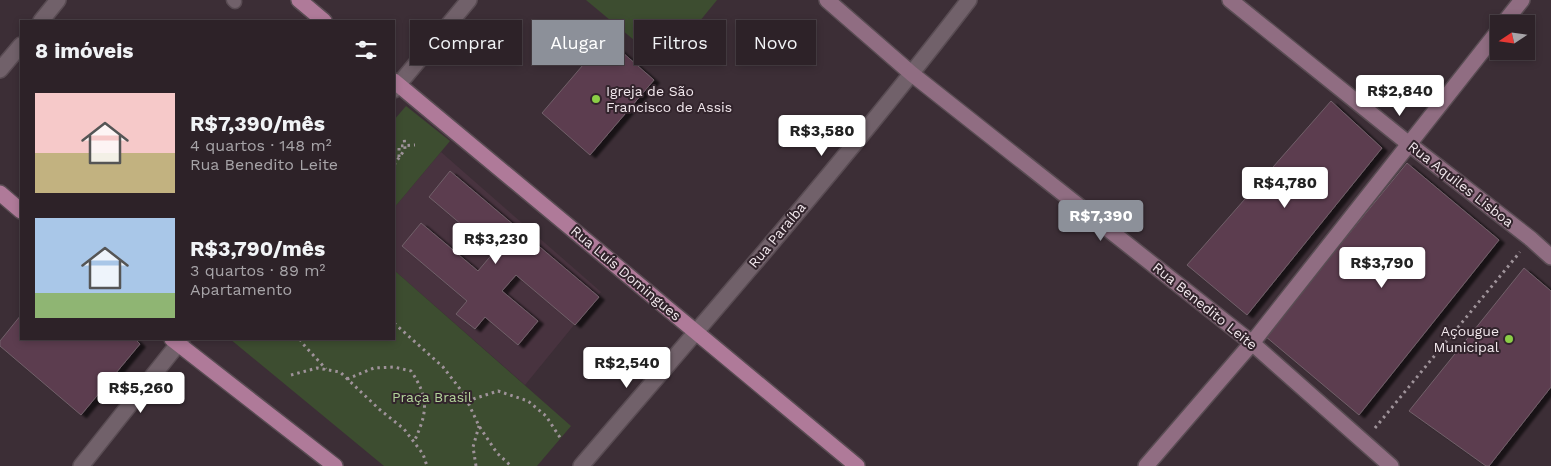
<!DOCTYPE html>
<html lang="pt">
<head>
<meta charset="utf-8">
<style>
	:root { --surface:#2d2228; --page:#352a30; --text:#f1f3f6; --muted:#a7a4a8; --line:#483f45; --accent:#8c9099 }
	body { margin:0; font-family:"Work Sans",sans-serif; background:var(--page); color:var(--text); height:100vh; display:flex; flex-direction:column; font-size:19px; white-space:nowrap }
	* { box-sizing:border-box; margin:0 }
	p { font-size:16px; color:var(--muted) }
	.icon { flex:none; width:28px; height:28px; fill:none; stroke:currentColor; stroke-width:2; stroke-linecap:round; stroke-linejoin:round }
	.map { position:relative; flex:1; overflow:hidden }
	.side { position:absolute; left:20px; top:20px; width:375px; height:320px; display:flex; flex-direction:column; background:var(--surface); border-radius:0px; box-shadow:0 2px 8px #0003,0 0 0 1px var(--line) }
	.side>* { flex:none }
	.guide { position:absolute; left:410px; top:20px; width:475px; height:45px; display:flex; gap:10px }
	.needle { width:32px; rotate:257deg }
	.tools { position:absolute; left:1490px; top:15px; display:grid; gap:10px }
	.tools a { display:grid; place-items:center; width:45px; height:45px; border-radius:0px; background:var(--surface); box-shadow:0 2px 8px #0003,0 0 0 1px var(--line); font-size:25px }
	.price { position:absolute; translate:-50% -42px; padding:0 11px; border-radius:5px; background:#fff; color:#222; font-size:16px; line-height:32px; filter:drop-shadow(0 1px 2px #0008) }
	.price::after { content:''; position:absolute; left:50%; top:30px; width:15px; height:11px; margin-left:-8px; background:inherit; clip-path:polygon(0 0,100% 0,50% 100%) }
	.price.on { background:var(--accent); color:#fff }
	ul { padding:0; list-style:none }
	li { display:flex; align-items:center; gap:15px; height:125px; padding:0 15px }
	li span { display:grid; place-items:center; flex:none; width:140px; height:100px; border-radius:0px; color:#555 }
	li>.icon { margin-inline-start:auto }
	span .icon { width:60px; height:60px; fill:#fffc; stroke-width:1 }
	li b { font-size:21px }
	h2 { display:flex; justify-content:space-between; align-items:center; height:60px; padding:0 15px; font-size:21px }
	.tag { padding:0 18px; border-radius:0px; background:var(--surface); box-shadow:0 2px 8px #0003,0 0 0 1px var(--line); font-size:18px; line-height:45px }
	.tag.on { background:var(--accent); color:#fff }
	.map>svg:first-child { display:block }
	.built { fill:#48333f }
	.green { fill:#3d4d30 }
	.building { fill:#5c3c4f; stroke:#716069; filter:url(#shadow) }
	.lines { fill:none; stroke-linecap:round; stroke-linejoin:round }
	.lane-casing { stroke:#594c53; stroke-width:15 }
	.street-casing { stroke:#594c53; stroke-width:18 }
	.secondary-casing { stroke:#594c53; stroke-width:18 }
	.primary-casing { stroke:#594c53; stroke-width:18 }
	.path { stroke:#9f939a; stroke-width:3; stroke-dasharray:2.5 4; stroke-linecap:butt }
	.lane { stroke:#71616a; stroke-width:12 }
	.street { stroke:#71616a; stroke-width:15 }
	.secondary { stroke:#906d82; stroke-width:15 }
	.primary { stroke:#af7a99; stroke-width:15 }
	.poi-dot { fill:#8bce46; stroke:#32242c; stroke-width:2 }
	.labels { text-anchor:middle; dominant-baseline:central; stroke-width:4; stroke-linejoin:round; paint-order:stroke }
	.poi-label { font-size:14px; fill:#f1e7ec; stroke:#32242c; text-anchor:start }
	.street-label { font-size:14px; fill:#f1e7ec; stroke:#32242c }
	.park-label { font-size:14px; fill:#b3d39a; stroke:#32242c }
</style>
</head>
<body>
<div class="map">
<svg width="1551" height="466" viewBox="0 0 1551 466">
	<defs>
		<filter id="shadow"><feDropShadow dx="5.5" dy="3" stdDeviation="1" flood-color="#0009"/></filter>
	</defs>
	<rect width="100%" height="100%" fill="#3c2e36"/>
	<polygon class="built" points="441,152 601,292 525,385 394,270 394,208"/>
	<g class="green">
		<polygon points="586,0 717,0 664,65"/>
		<polygon points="406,106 450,141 394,208 394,120"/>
		<polygon points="394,270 571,426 537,466 384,466 230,339 394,339"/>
	</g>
	<g class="building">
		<polygon points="606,38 654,80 590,155 542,113"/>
		<polygon points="1331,101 1382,148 1247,315 1187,265"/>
		<polygon points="1407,163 1499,240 1359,415 1265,336"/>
		<polygon points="450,171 599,297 575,325 516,275 502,291 538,321 518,345 485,317 475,329 456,314 467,301 402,246 421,223 478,271 494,252 429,197"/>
		<polygon points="1524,268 1551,291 1551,387 1489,466 1486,466 1409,411"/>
		<polygon points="21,315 21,339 135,339 140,344 81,415 0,346 0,341"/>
	</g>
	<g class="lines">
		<g class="lane-casing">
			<polyline id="lane" points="233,0 235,2"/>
		</g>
		<g class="street-casing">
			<g id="street">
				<polyline points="41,21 58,0"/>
				<polyline points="0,70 21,45"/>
				<polyline points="394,90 469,0"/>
				<polyline points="81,466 182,339"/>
				<path d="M581,466C712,313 846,160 969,0"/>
			</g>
		</g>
		<g class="secondary-casing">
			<g id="secondary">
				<polyline points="827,0 912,74 1252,343 1391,466"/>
				<polyline points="1230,0 1409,144 1531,239 1551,257"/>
				<polyline points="1503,24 1522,0"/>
				<polyline points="1146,466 1252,343 1499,30"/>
			</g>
		</g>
		<g class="primary-casing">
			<g id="primary">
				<polyline points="299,0 324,21"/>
				<polyline points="394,81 857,466"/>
				<polyline points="0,193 21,211"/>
				<polyline points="172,339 335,466"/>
			</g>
		</g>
		<g class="path">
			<polyline points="399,157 399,146 415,145"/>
			<polyline points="394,165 405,149 404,136"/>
			<polyline points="394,323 443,367 464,394 479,426 497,453 511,466"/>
			<polyline points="300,339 303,344 326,369"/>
			<polyline points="291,375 317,368 340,372 379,409 404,429 423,454 427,466"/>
			<path d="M347,379L374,368L394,367L411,371C430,399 427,413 414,442"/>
			<polyline points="467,401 498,391 528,401 546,416 561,439"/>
			<polyline points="1375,428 1520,252"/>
			<polyline points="476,466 473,447 479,426"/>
		</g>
		<use href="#lane" class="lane"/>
		<use href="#street" class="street"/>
		<use href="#secondary" class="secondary"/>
		<use href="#primary" class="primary"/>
	</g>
	<g class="poi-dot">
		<circle cx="596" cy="99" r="5"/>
		<circle cx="1509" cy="339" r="5"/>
	</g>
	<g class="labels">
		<g class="poi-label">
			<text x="606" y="91">Igreja de São<tspan x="606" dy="16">Francisco de Assis</tspan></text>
			<text x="1499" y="331" text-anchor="end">Açougue<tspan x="1499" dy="16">Municipal</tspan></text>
		</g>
		<g class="street-label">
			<text transform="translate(1461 184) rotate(38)">Rua Aquiles Lisboa</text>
			<text transform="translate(777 235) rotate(-50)">Rua Paraíba</text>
			<text transform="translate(626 273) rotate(40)">Rua Luís Domingues</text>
			<text transform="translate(1205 306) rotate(39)">Rua Benedito Leite</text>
		</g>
		<g class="park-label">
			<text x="432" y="397">Praça Brasil</text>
		</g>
	</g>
</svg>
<div class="tools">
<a><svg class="needle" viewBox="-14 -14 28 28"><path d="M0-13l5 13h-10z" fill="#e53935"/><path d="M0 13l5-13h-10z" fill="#a7a4a8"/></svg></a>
</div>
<b class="price" style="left:1400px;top:117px">R$2,840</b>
<b class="price" style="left:822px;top:157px">R$3,580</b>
<b class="price" style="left:1285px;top:209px">R$4,780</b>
<b class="price on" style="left:1101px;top:242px">R$7,390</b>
<b class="price" style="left:496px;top:265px">R$3,230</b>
<b class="price" style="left:1382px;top:289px">R$3,790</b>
<b class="price" style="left:627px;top:389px">R$2,540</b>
<b class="price" style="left:141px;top:414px">R$5,260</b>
<div class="guide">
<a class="tag">Comprar</a>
<a class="tag on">Alugar</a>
<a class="tag">Filtros</a>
<a class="tag">Novo</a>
</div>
<section class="side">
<h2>8 imóveis<svg class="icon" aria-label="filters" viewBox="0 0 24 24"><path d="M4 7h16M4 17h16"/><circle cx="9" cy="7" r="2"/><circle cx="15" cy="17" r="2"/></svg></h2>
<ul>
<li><span style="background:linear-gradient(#f6c9c9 60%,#c2b280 0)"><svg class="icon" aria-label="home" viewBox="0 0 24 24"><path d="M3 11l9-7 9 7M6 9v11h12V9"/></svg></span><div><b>R$7,390/mês</b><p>4 quartos · 148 m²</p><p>Rua Benedito Leite</p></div></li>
<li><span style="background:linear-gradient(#a9c7e8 75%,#8fb573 0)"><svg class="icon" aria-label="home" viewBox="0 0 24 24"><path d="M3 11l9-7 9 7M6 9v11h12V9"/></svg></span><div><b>R$3,790/mês</b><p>3 quartos · 89 m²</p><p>Apartamento</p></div></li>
</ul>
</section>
</div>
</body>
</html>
